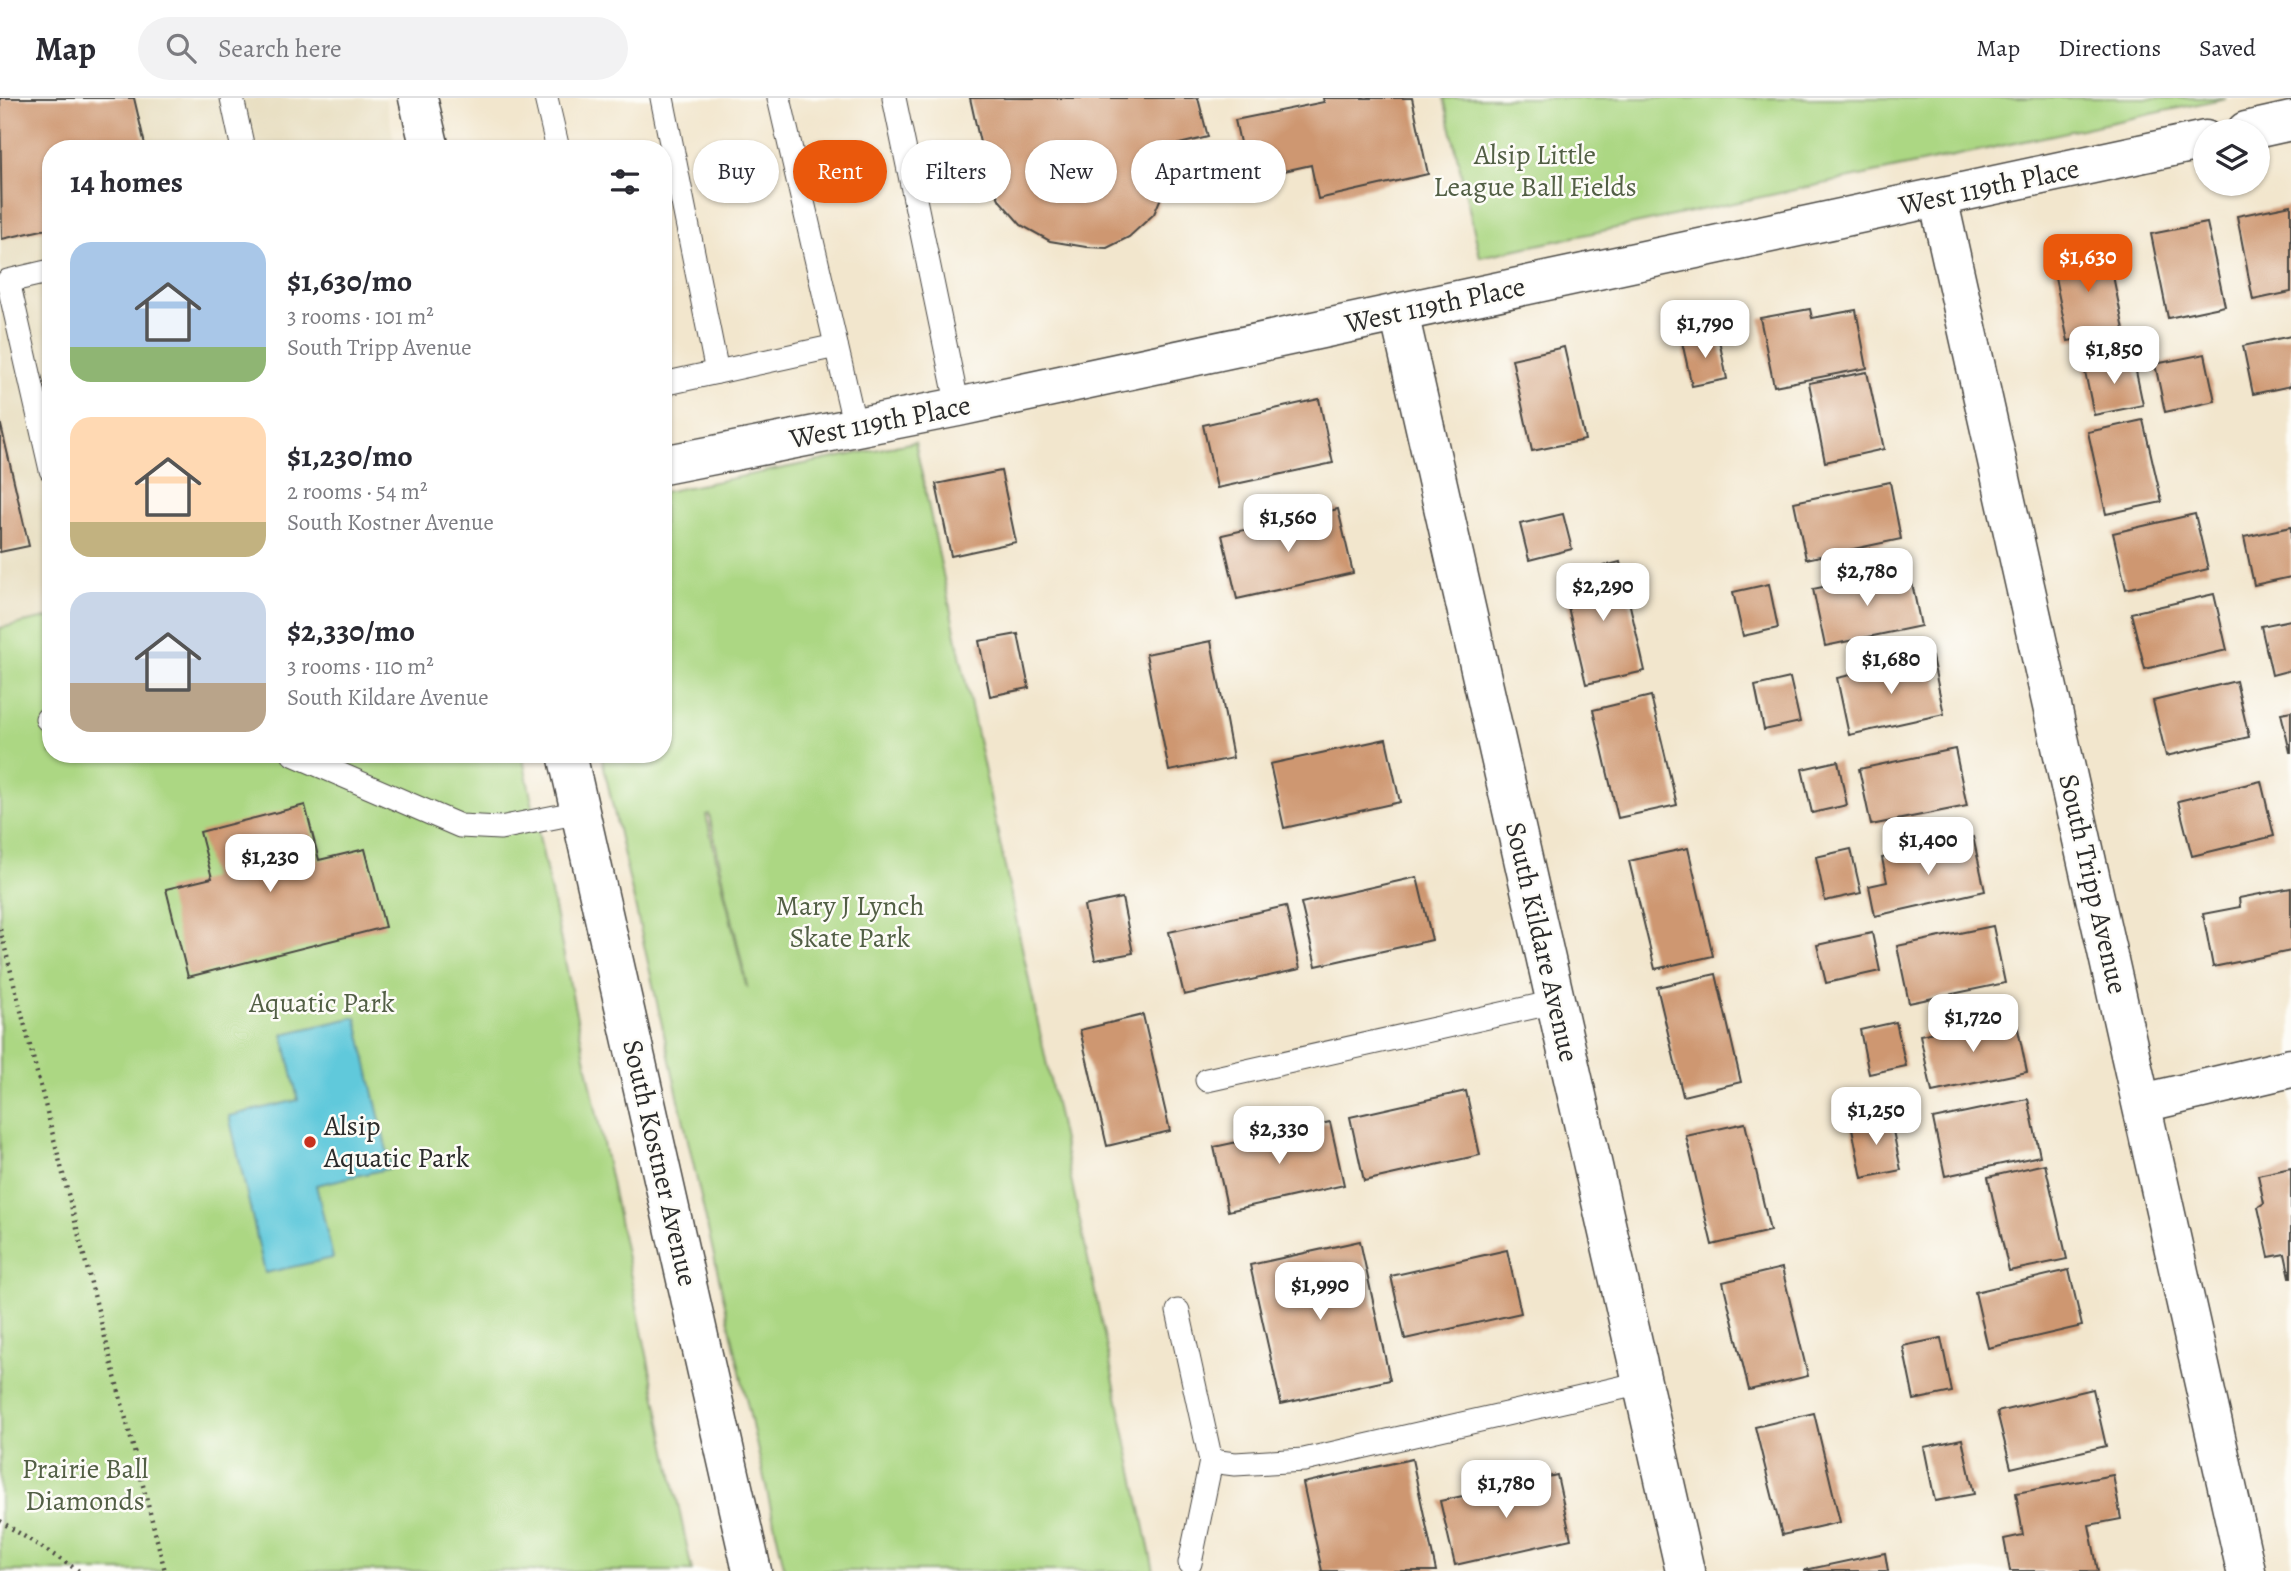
<!DOCTYPE html>
<html lang="en">
<head>
<meta charset="utf-8">
<style>
	:root { --surface:#fff; --page:#f2f2f3; --text:#2b2b33; --muted:#7c7c81; --line:#e1e1e2; --accent:#ea580c }
	body { margin:0; font-family:Alegreya,serif; background:var(--page); color:var(--text); height:100vh; display:flex; flex-direction:column; font-size:26px; white-space:nowrap }
	* { box-sizing:border-box; margin:0 }
	p { font-size:23px; color:var(--muted) }
	.icon { flex:none; width:38px; height:38px; fill:none; stroke:currentColor; stroke-width:2; stroke-linecap:round; stroke-linejoin:round }
	.map { position:relative; flex:1; overflow:hidden }
	.details { position:absolute; left:42px; top:42px; width:630px; height:623px; display:flex; flex-direction:column; background:var(--surface); border-radius:28px; box-shadow:0 2px 5px #0004 }
	.details>* { flex:none }
	.guide { position:absolute; left:693px; top:42px; width:665px; height:63px; display:flex; gap:14px }
	.buttons { position:absolute; left:2193px; top:21px; display:grid; gap:14px }
	.buttons a { display:grid; place-items:center; width:77px; height:77px; border-radius:50%; background:var(--surface); box-shadow:0 2px 5px #0004; font-size:35px }
	.price { position:absolute; translate:-50% -60px; padding:0 16px; border-radius:14px; background:#fff; color:#222; font-size:23px; line-height:46px; filter:drop-shadow(0 2px 4px #0008) }
	.price::after { content:''; position:absolute; left:50%; top:42px; width:21px; height:16px; margin-left:-10px; background:inherit; clip-path:polygon(0 0,100% 0,50% 100%) }
	.price.active { background:var(--accent); color:#fff }
	ul { padding:0; list-style:none }
	li { display:flex; align-items:center; gap:21px; height:175px; padding:0 28px }
	li span { display:grid; place-items:center; flex:none; width:196px; height:140px; border-radius:21px; color:#555 }
	li>.icon { margin-inline-start:auto }
	span .icon { width:84px; height:84px; fill:#fffc; stroke-width:1 }
	li b { font-size:30px }
	h2 { display:flex; justify-content:space-between; align-items:center; height:84px; padding:0 28px; font-size:30px }
	.chip { padding:0 24px; border-radius:32px; background:var(--surface); box-shadow:0 2px 5px #0004; font-size:24px; line-height:63px }
	.chip.active { background:var(--accent); color:#fff }
	header { display:flex; align-items:center; gap:42px; box-sizing:border-box; height:98px; padding:0 35px; background:var(--surface); border-bottom:2px solid var(--line) }
	header strong { font-size:33px }
	nav { display:flex; gap:38px; margin-inline-start:auto; font-size:24px }
	.search { width:490px; height:63px; background:var(--page); display:flex; align-items:center; gap:18px; box-sizing:border-box; padding:0 24px; border-radius:38px; color:var(--muted); font-size:26px }
	.map>svg:first-child { display:block }
	.built { fill:#e5daba }
	.green { fill:#acd783; stroke:#6c8157; stroke-width:2; fill-rule:evenodd }
	.water { fill:#60c9db; stroke:#467a83; stroke-width:2 }
	.building { fill:#ce9771 }
	.lines { fill:none; stroke-linecap:round; stroke-linejoin:round }
	.lane-casing { stroke:#494743; stroke-width:25 }
	.street-casing { stroke:#494743; stroke-width:41 }
	.path { stroke:#494743; stroke-width:4.5; stroke-dasharray:2 5; stroke-linecap:butt }
	.lane { stroke:#fff; stroke-width:23 }
	.street { stroke:#fff; stroke-width:38 }
	.poi-dot { fill:#c8321e; stroke:#fdfcf7; stroke-width:2.5 }
	.labels { text-anchor:middle; dominant-baseline:central; stroke-width:5; stroke-linejoin:round; paint-order:stroke }
	.park-label { font-size:28px; fill:#525f45; stroke:#fdfcf7 }
	.street-label { font-size:28px; fill:#2b2b2b; stroke:#fdfcf7 }
	.poi-label { font-size:28px; fill:#2b2b2b; stroke:#fdfcf7; text-anchor:start }
</style>
</head>
<body>
<header>
<strong>Map</strong>
<div class="search"><svg class="icon" aria-label="search" viewBox="0 0 24 24"><circle cx="10" cy="10" r="6"/><path d="M15 15l6 6"/></svg>Search here</div>
<nav><a>Map</a><a>Directions</a><a>Saved</a></nav>
</header>
<div class="map">
<svg width="2291" height="1473" viewBox="0 0 2291 1473">
	<rect width="100%" height="100%" fill="#fdfcf7"/>
	<filter id="ink" filterUnits="userSpaceOnUse"><feTurbulence type="fractalNoise" baseFrequency=".0143" numOctaves="2"/><feDisplacementMap in="SourceGraphic" scale="14" xChannelSelector="R" yChannelSelector="G"/><feConvolveMatrix kernelMatrix="1 2 1 2 8 2 1 2 1" color-interpolation-filters="sRGB"/></filter>
	<filter id="wash" filterUnits="userSpaceOnUse"><feTurbulence type="fractalNoise" baseFrequency=".00686" numOctaves="4" result="noise"/><feDisplacementMap in="SourceGraphic" scale="28" xChannelSelector="R" yChannelSelector="G"/><feGaussianBlur stdDeviation="1.57" result="paint"/><feColorMatrix in="noise" values="0 0 0 0 0 0 0 0 0 0 0 0 0 0 0 0 0 1.4 0 .05"/><feComposite in="paint" operator="in"/></filter>
	<g filter="url(#wash)">
		<rect width="100%" height="100%" fill="#f2e6cd"/>
		<polygon class="built" points="0,0 385,0 396,51 51,51 51,519 0,530"/>
		<g class="green">
			<polygon points="1444,0 2226,0 1480,159"/>
			<path d="M915,344L1154,1473H785L601,656H663V394ZM706,717L709,716L747,888L746,887Z"/>
			<polygon points="51,519 51,656 522,656 692,1473 0,1473 0,530"/>
		</g>
		<polygon class="water" points="356,919 391,1070 316,1087 333,1160 265,1175 229,1018 298,1002 283,936"/>
		<g id="blocks">
			<g class="building">
				<polygon points="0,0 134,0 146,51 51,51 51,130 2,141"/>
				<polygon points="970,0 1198,0 1208,39 1163,50 1168,71 1166,88 1154,116 1129,139 1107,150 1086,149 1050,143 1021,127 1000,103 987,76"/>
				<polygon points="1323,0 1412,0 1428,76 1318,101 1311,67 1248,81 1235,22 1324,4"/>
				<polygon points="2291,107 2291,194 2253,202 2237,118"/>
				<polygon points="2207,125 2225,208 2168,220 2151,136"/>
				<polygon points="2107,148 2124,232 2068,243 2051,160"/>
				<polygon points="1810,211 1812,220 1856,212 1867,270 1774,288 1760,220"/>
				<polygon points="1718,237 1727,281 1692,288 1682,244"/>
				<polygon points="2291,238 2291,288 2253,296 2243,248"/>
				<polygon points="1564,249 1585,342 1532,353 1512,261"/>
				<polygon points="2205,256 2215,303 2165,314 2155,266"/>
				<polygon points="2133,259 2143,307 2094,317 2084,269"/>
				<polygon points="1867,274 1884,351 1825,364 1809,285"/>
				<polygon points="1319,301 1333,365 1217,390 1203,327"/>
				<polygon points="2143,322 2162,404 2106,416 2088,334"/>
				<polygon points="0,323 29,448 0,454"/>
				<polygon points="1001,373 1016,444 951,458 936,386"/>
				<polygon points="1890,384 1901,441 1806,461 1794,404"/>
				<polygon points="1338,411 1353,475 1237,501 1222,437"/>
				<polygon points="1563,416 1572,451 1529,462 1520,426"/>
				<polygon points="2195,416 2208,471 2126,491 2113,435"/>
				<polygon points="2291,429 2291,479 2254,487 2244,439"/>
				<polygon points="1620,464 1645,573 1586,586 1561,479"/>
				<polygon points="1909,471 1921,528 1825,548 1813,491"/>
				<polygon points="1769,486 1778,530 1743,538 1733,494"/>
				<polygon points="2214,496 2227,552 2145,571 2131,515"/>
				<polygon points="2291,522 2291,572 2272,577 2261,528"/>
				<polygon points="1018,536 1029,590 990,598 979,543"/>
				<polygon points="1211,543 1233,660 1169,673 1146,556"/>
				<polygon points="1932,559 1944,616 1849,637 1837,580"/>
				<polygon points="1790,580 1800,624 1764,632 1755,588"/>
				<polygon points="2236,583 2249,639 2166,658 2153,603"/>
				<polygon points="1651,598 1677,707 1618,720 1593,612"/>
				<polygon points="2291,613 2291,654 2290,654 2281,615"/>
				<polygon points="1386,641 1400,704 1284,730 1270,666"/>
				<polygon points="1955,651 1967,708 1871,727 1859,671"/>
				<polygon points="1838,663 1847,707 1812,715 1802,671"/>
				<polygon points="2261,683 2274,738 2192,758 2178,703"/>
				<polygon points="305,707 319,762 365,751 385,829 188,879 166,791 212,780 200,734"/>
				<polygon points="1973,739 1985,793 1875,818 1869,788 1887,784 1882,760"/>
				<polygon points="1688,750 1713,858 1655,871 1629,763"/>
				<polygon points="1851,751 1861,795 1825,803 1816,759"/>
				<polygon points="1417,779 1432,842 1316,868 1301,805"/>
				<polygon points="2291,790 2291,853 2213,869 2203,816 2240,809 2239,800"/>
				<polygon points="1122,800 1133,855 1095,862 1084,808"/>
				<polygon points="1286,808 1300,871 1184,897 1169,834"/>
				<polygon points="1993,828 2005,885 1909,905 1897,848"/>
				<polygon points="1872,835 1880,873 1826,885 1817,847"/>
				<polygon points="1716,876 1741,984 1683,998 1657,889"/>
				<polygon points="1143,917 1170,1033 1107,1048 1080,932"/>
				<polygon points="2015,917 2027,974 1932,994 1920,937"/>
				<polygon points="1896,924 1906,968 1869,976 1860,932"/>
				<polygon points="1466,993 1480,1057 1364,1083 1350,1019"/>
				<polygon points="2028,1001 2040,1058 1945,1078 1933,1021"/>
				<polygon points="1890,1018 1901,1072 1862,1080 1851,1025"/>
				<polygon points="1330,1024 1344,1087 1228,1113 1214,1049"/>
				<polygon points="1745,1025 1770,1133 1712,1147 1686,1038"/>
				<polygon points="2045,1066 2067,1161 2009,1173 1988,1079"/>
				<polygon points="2291,1070 2291,1179 2290,1179 2285,1156 2269,1159 2258,1109 2264,1105 2258,1077"/>
				<polygon points="1360,1143 1390,1282 1281,1306 1250,1167"/>
				<polygon points="1507,1152 1521,1215 1405,1241 1391,1178"/>
				<polygon points="1782,1170 1808,1278 1749,1292 1723,1184"/>
				<polygon points="2069,1172 2082,1228 1988,1250 1975,1194"/>
				<polygon points="1941,1240 1952,1294 1914,1302 1903,1248"/>
				<polygon points="2093,1291 2106,1348 2011,1370 1997,1314"/>
				<polygon points="1814,1315 1840,1424 1782,1437 1755,1329"/>
				<polygon points="1962,1341 1974,1396 1935,1403 1924,1349"/>
				<polygon points="1412,1361 1436,1473 1322,1473 1303,1385"/>
				<polygon points="1557,1377 1571,1441 1455,1467 1440,1403"/>
				<polygon points="2113,1377 2121,1421 2089,1427 2098,1473 2010,1473 2004,1441 2023,1437 2016,1395"/>
				<polygon points="1885,1455 1888,1473 1805,1473 1805,1472"/>
			</g>
		</g>
	</g>
	<g filter="url(#ink)">
		<use href="#blocks" fill-opacity="0" stroke="#494743" stroke-width="2"/>
		<g class="lines">
			<g class="lane-casing">
				<g id="lane">
					<polyline points="232,0 243,51"/>
					<polyline points="546,0 558,51"/>
					<polyline points="662,0 717,274"/>
					<polyline points="779,0 855,329"/>
					<polyline points="894,0 958,309"/>
					<polyline points="51,173 8,183 51,372"/>
					<polyline points="663,286 836,248"/>
					<polyline points="47,621 51,620"/>
					<polyline points="293,656 460,728 500,730 580,714"/>
					<polyline points="1207,982 1555,904"/>
					<polyline points="1178,1213 1211,1363 1235,1366 1304,1362 1642,1285"/>
					<polyline points="1190,1465 1211,1363"/>
				</g>
			</g>
			<g class="street-casing">
				<g id="street">
					<polyline points="418,0 430,51"/>
					<polyline points="2246,33 2291,23"/>
					<polyline points="1938,100 2246,1473"/>
					<polyline points="1399,215 1685,1473"/>
					<polyline points="663,367 958,309 2205,42"/>
					<polyline points="567,656 752,1473"/>
					<polyline points="2143,1005 2291,970"/>
				</g>
			</g>
			<g class="path">
				<polyline points="0,831 165,1473"/>
				<polyline points="0,1423 79,1473"/>
			</g>
			<use href="#lane" class="lane"/>
			<use href="#street" class="street"/>
		</g>
	</g>
	<circle class="poi-dot" cx="310" cy="1044" r="7"/>
	<g class="labels">
		<g class="park-label">
			<text x="1535" y="57">Alsip Little<tspan x="1535" dy="32">League Ball Fields</tspan></text>
			<text x="850" y="808">Mary J Lynch<tspan x="850" dy="32">Skate Park</tspan></text>
			<text x="322" y="905">Aquatic Park</text>
			<text x="85" y="1371">Prairie Ball<tspan x="85" dy="32">Diamonds</tspan></text>
		</g>
		<g class="street-label">
			<text transform="translate(1989 89) rotate(-12)">West 119th Place</text>
			<text transform="translate(1435 207) rotate(-12)">West 119th Place</text>
			<text transform="translate(880 324) rotate(-11)">West 119th Place</text>
			<text transform="translate(2093 786) rotate(77)">South Tripp Avenue</text>
			<text transform="translate(1542 844) rotate(77)">South Kildare Avenue</text>
			<text transform="translate(660 1065) rotate(77)">South Kostner Avenue</text>
		</g>
		<g class="poi-label">
			<text x="324" y="1028">Alsip<tspan x="324" dy="32">Aquatic Park</tspan></text>
		</g>
	</g>
</svg>
<div class="buttons">
<a><svg class="icon" aria-label="layers" viewBox="0 0 24 24"><path d="M12 4l9 5-9 5-9-5zM3 14l9 5 9-5"/></svg></a>
</div>
<b class="price active" style="left:2088px;top:196px">$1,630</b>
<b class="price" style="left:1705px;top:262px">$1,790</b>
<b class="price" style="left:2114px;top:288px">$1,850</b>
<b class="price" style="left:1288px;top:456px">$1,560</b>
<b class="price" style="left:1867px;top:510px">$2,780</b>
<b class="price" style="left:1603px;top:525px">$2,290</b>
<b class="price" style="left:1891px;top:598px">$1,680</b>
<b class="price" style="left:1928px;top:779px">$1,400</b>
<b class="price" style="left:270px;top:796px">$1,230</b>
<b class="price" style="left:1973px;top:956px">$1,720</b>
<b class="price" style="left:1876px;top:1049px">$1,250</b>
<b class="price" style="left:1279px;top:1068px">$2,330</b>
<b class="price" style="left:1320px;top:1224px">$1,990</b>
<b class="price" style="left:1506px;top:1422px">$1,780</b>
<div class="guide">
<a class="chip">Buy</a>
<a class="chip active">Rent</a>
<a class="chip">Filters</a>
<a class="chip">New</a>
<a class="chip">Apartment</a>
</div>
<section class="details">
<h2>14 homes<svg class="icon" aria-label="filters" viewBox="0 0 24 24"><path d="M4 7h16M4 17h16"/><circle cx="9" cy="7" r="2"/><circle cx="15" cy="17" r="2"/></svg></h2>
<ul>
<li><span style="background:linear-gradient(#a9c7e8 75%,#8fb573 0)"><svg class="icon" aria-label="home" viewBox="0 0 24 24"><path d="M3 11l9-7 9 7M6 9v11h12V9"/></svg></span><div><b>$1,630/mo</b><p>3 rooms · 101 m²</p><p>South Tripp Avenue</p></div></li>
<li><span style="background:linear-gradient(#ffd9b3 75%,#c2b280 0)"><svg class="icon" aria-label="home" viewBox="0 0 24 24"><path d="M3 11l9-7 9 7M6 9v11h12V9"/></svg></span><div><b>$1,230/mo</b><p>2 rooms · 54 m²</p><p>South Kostner Avenue</p></div></li>
<li><span style="background:linear-gradient(#c9d6e8 65%,#b9a48a 0)"><svg class="icon" aria-label="home" viewBox="0 0 24 24"><path d="M3 11l9-7 9 7M6 9v11h12V9"/></svg></span><div><b>$2,330/mo</b><p>3 rooms · 110 m²</p><p>South Kildare Avenue</p></div></li>
</ul>
</section>
</div>
</body>
</html>
